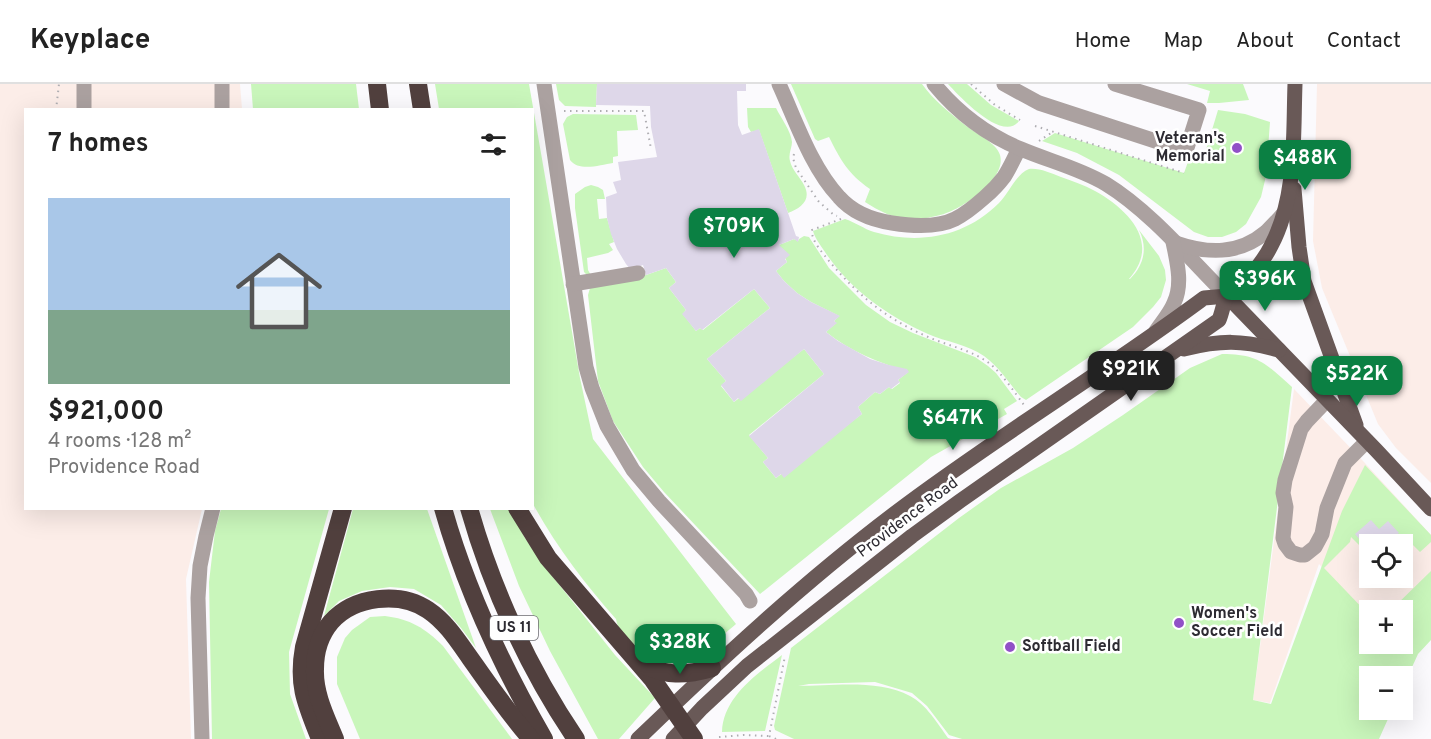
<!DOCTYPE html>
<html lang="en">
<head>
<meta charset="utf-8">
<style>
	:root { --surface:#fff; --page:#f6f6f6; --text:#222; --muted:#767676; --line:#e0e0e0; --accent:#0b8043 }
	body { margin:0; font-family:Overpass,sans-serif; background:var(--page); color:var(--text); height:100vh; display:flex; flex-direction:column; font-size:22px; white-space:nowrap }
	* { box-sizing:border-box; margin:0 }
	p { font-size:20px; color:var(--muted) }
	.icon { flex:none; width:33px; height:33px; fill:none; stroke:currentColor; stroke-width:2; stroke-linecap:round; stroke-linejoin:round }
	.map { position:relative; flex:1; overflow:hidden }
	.drawer { position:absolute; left:24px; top:24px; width:510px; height:402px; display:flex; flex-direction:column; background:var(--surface); border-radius:0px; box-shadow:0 6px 24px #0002 }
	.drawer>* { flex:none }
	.controls { position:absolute; left:1359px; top:450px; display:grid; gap:12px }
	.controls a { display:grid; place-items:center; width:54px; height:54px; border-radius:0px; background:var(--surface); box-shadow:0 6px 24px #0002; font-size:30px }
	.price { position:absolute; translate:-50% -51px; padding:0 14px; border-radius:12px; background:var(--accent); color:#fff; font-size:20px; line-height:39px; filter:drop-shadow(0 2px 3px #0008) }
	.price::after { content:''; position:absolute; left:50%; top:36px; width:18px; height:14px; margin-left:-9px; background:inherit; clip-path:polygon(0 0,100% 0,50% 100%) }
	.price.current { background:#222; color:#fff }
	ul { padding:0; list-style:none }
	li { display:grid; align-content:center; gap:12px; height:318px; padding:0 24px }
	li+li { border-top:2px solid var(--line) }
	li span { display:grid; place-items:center; height:186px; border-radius:0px; color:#555 }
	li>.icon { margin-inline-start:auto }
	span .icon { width:108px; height:108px; fill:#fffc; stroke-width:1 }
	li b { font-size:26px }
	h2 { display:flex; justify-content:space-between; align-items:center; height:72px; padding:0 24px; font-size:26px }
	header { display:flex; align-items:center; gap:36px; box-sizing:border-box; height:84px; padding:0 30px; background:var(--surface); border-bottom:2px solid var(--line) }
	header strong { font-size:28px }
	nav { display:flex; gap:33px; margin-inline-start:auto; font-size:21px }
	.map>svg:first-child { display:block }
	.commercial { fill:#fcede8; fill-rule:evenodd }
	.green { fill:#c9f6bb }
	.building { fill:#ded7e9 }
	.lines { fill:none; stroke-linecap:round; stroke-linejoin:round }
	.path { stroke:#afaeb2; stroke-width:2; stroke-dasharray:1.5 4.5; stroke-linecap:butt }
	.minor { stroke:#aba1a0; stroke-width:15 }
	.major { stroke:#695957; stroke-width:15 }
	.highway { stroke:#51403e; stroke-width:18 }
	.poi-dot { fill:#9151c7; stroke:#fff; stroke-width:2 }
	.labels { text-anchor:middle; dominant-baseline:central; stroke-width:5; stroke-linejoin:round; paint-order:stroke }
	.shield { fill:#fff; stroke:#6c6b70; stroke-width:1.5 }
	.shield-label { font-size:15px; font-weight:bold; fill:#2d2b32 }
	.poi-label { font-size:16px; font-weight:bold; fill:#2d2b32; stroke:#fff; text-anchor:start }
	.street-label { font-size:16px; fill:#2d2b32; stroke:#fff }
</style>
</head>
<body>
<header>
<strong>Keyplace</strong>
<nav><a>Home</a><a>Map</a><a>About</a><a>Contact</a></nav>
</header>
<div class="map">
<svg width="1431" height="655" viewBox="0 0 1431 655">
	<rect width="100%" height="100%" fill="#fbfafd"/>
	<g class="commercial">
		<polygon points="0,0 240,0 242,25 26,26 26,424 202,425 186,495 191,655 0,655"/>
		<polygon points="1317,0 1431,0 1431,399 1396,364 1378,340 1322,204 1313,157"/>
		<path d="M1294,305L1364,378L1431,451V489L1393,526H1370L1369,533L1319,480L1270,619L1253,616ZM1370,460H1402V494H1370Z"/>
	</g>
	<g class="green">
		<polygon points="251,0 356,0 359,25 253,25"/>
		<path d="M435,0H529L580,294L593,355L736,540C716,557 698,574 672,577L671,581C666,579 661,579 657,577C642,571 618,551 616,535C585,500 556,462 533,420L532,26L439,25Z"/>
		<polygon points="556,0 597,0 596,23 565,22 559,16"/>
		<path d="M791,0H922C933,16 950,29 965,41C975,49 996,58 1000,71C1007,95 963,124 944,130C934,133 922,135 912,135C894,135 879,127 865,118L870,105C848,90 840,75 829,53L818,57L815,55Z"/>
		<path d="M948,0H967L991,21L1019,37C1003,59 960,13 948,0Z"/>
		<polygon points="1187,0 1243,0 1249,16 1219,19 1207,19 1210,7"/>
		<path d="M747,24H776C781,34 791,47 792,58C792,64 788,70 790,77C792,86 800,93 804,101C812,116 801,124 788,129L759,46L751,48L748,43Z"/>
		<polygon points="1218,26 1245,30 1270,38 1266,92 1261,113 1246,140 1236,148 1222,153 1208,153 1194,148 1119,91 1077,69 1042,57 1055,49 1184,89 1189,75 1192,74 1203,76"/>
		<path d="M573,30L636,31L638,46L617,47L618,72L613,73V79C600,81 579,88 570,76L563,40L567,33Z"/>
		<path d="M1029,85C1040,84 1050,89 1061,93C1072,97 1084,101 1095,107C1129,126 1161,159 1129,195H1130C1144,181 1148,164 1139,146L1159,172L1165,186L1166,196L1161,213L1153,223L1133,243L1026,316L1021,313C1009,299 999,283 984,272C967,260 946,258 928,250C888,232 852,207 827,171C822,163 815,155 813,147L845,135C855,138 864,145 874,148C919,161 965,153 999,119C1009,109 1016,90 1029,85Z"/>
		<polygon points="591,101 598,103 603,106 605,115 597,115 599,135 607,134 614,158 609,160 613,166 608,169 587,174 588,186 592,193 591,195 584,188 575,124 575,110 585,103"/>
		<path d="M804,152L809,153L829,184L866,221L890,238L913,249L975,273L988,282L996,289L1017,317L1004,325L1007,330L931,373L760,510L664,408L643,383L613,337L598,297L588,211L590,204L629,197L666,184L676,198L669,204L686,226L683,230L696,247L700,244L703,246L754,205L770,224L707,275L726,297L721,302L734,318L804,265L824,290L749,351L768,374L763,378L776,394L862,330L858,323L875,308L880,310L889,303L892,305L900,299L898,296L908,288C878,278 851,268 826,248L836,239L834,237L839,232L811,218L797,209L784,197L776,187L787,178L779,161L794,155L798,157L799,155Z"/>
		<path d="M1222,270C1259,270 1266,280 1292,303L1253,616L1271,620L1342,427L1365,381L1431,451V458L1420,468L1410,458L1403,464L1402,460H1370L1369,471L1351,453L1350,458L1324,484L1369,531L1370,560H1402V526H1391L1431,487V556L1418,570L1403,603L1402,592H1370V626H1392L1379,655H962L949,651L927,622L912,609L875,598L809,600L798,602C832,602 879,595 910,612C926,620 938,640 948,654L951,655H794L775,646L774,642L791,564L959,434L1001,404L1073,364L1123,331L1190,284Z"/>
		<polygon points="221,425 329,425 289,568 290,610 306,655 212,655 209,498 215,447"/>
		<polygon points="353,425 427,425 476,564 461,544 441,521 414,505 390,503 362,507 339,517 324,532"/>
		<polygon points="490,425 509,425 525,454 542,479 615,571 655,614 619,655 598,655 550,567 519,502"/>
		<path d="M385,532C410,535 425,544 443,562L512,655H360L337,600V573L345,554L352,546L370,533Z"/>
		<path d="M782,571L765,647L722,648C723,613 757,590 782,571Z"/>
	</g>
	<g class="building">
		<polygon points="597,0 746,0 746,7 737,7 738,41 742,51 759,45 796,152 799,153 798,158 794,155 779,161 790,171 785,175 787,178 776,187 784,197 797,209 811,218 840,232 834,237 837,239 826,248 838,257 870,275 889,281 907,285 909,288 898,296 900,298 891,305 889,303 880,310 875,308 858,323 862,330 784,394 781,390 776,394 763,378 768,374 749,352 824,290 804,265 741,317 738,314 734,318 721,301 726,297 707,275 770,224 754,205 702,246 700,244 696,247 682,230 686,226 669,204 676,198 666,184 646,191 643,181 631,186 626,180 617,165 611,150 607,134 606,113 617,109 613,98 621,96 618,78 657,73 651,43 650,22 596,21"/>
		<polygon points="1371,436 1379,445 1388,437 1399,449 1391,455 1395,460 1370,460 1370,468 1355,450"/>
	</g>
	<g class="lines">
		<g class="path">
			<polyline points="971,0 995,21 1020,36"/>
			<polyline points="56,26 59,0"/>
			<polyline points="564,27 644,27 651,65"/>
			<polyline points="1035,42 1184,89"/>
			<polyline points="1039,57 1054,47"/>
			<polyline points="794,70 793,74 796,84 819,118 834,131 837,132"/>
			<path d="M841,135L812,146C811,157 823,169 829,177C858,211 885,234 926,252C947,262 970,265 989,279C1001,288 1015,309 1024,321"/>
			<polyline points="719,653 744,651 769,652"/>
			<polyline points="776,655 769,652 785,572"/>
		</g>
		<g class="minor">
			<polyline points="222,0 222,26"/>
			<polyline points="544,0 586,283 592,304 607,342 633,386 659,417 746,510 750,517"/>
			<path d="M779,0C796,37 811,83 839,113C852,128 873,136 892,139C911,142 937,144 955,135C967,129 976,121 985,113C992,107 998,101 1004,93C1010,84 1014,74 1019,65"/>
			<path d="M934,0C957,28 987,51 1021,65C1049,77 1079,84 1106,100C1150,127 1190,175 1227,212"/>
			<polyline points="1004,0 1039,19 1186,67 1199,26 1115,0"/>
			<polyline points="84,26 84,0"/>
			<path d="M1176,159C1208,170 1239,171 1266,148C1272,142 1278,136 1283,130"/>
			<polyline points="573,200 638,189"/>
			<path d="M1156,247C1162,238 1170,229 1174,219C1183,200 1177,178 1173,158"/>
			<polyline points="1327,316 1307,337 1301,345 1285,396 1283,409 1286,423 1283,454 1285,460 1291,468 1300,471 1305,471 1315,463 1322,450 1327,424 1345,379 1367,357"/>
			<polyline points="202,655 198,514 200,482 206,452 213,424"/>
		</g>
		<g class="major">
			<polyline points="1294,105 1299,163 1304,197 1356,341"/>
			<polyline points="1227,212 1376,366 1431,425"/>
			<path d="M1184,265C1221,256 1242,256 1279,266"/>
			<path d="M638,655C720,576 803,499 894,430C994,354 1103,289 1204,214L1227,212"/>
			<path d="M673,655L702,624L747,582L912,452L960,417L1219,236C1222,229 1223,221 1226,214C1229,208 1238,204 1243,199C1254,188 1264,176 1271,162C1297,113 1293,54 1295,0"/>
		</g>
		<g class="highway">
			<polyline points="377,0 380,26"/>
			<polyline points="418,0 422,26"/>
			<path d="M443,424C466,506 502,582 544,655"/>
			<path d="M469,424C492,505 529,586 576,655"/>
			<polyline points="517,424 548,474 653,596 694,655"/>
			<path d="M641,580C667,592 684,592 712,584"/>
			<path d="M320,655C306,620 297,601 304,563L343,424"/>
			<path d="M335,655C326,633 314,610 315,585C315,568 320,551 331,538C354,512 400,507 428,526C446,538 458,557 470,574C490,602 509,630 531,655"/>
		</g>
	</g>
	<g class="poi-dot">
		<circle cx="1237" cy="64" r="6"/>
		<circle cx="1179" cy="539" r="6"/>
		<circle cx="1010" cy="563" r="6"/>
	</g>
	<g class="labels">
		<rect class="shield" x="490" y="532" width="48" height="24" rx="4.5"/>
		<g class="shield-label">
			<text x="514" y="544">US 11</text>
		</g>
		<g class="poi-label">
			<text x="1225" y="55" text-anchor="end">Veteran's<tspan x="1225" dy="18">Memorial</tspan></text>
			<text x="1191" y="530">Women's<tspan x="1191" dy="18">Soccer Field</tspan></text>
			<text x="1022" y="563">Softball Field</text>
		</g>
		<g class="street-label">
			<text transform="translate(908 434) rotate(-37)">Providence Road</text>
		</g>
	</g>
</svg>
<div class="controls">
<a><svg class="icon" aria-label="locate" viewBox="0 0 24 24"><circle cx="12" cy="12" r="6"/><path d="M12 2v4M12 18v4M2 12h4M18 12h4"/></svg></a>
<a>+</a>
<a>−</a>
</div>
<b class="price" style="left:1305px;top:107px">$488K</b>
<b class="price" style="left:734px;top:175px">$709K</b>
<b class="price" style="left:1265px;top:228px">$396K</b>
<b class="price current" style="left:1131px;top:318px">$921K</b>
<b class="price" style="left:1357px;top:323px">$522K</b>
<b class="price" style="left:953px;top:367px">$647K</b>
<b class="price" style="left:680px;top:591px">$328K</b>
<section class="drawer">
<h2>7 homes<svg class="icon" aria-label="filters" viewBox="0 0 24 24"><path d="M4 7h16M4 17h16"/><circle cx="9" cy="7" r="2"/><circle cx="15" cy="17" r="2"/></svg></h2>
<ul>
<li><span style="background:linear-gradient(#a9c7e8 60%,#7fa58c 0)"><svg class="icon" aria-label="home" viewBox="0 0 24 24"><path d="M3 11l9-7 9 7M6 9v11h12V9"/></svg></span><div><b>$921,000</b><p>4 rooms · 128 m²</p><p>Providence Road</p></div></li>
</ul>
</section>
</div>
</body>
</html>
